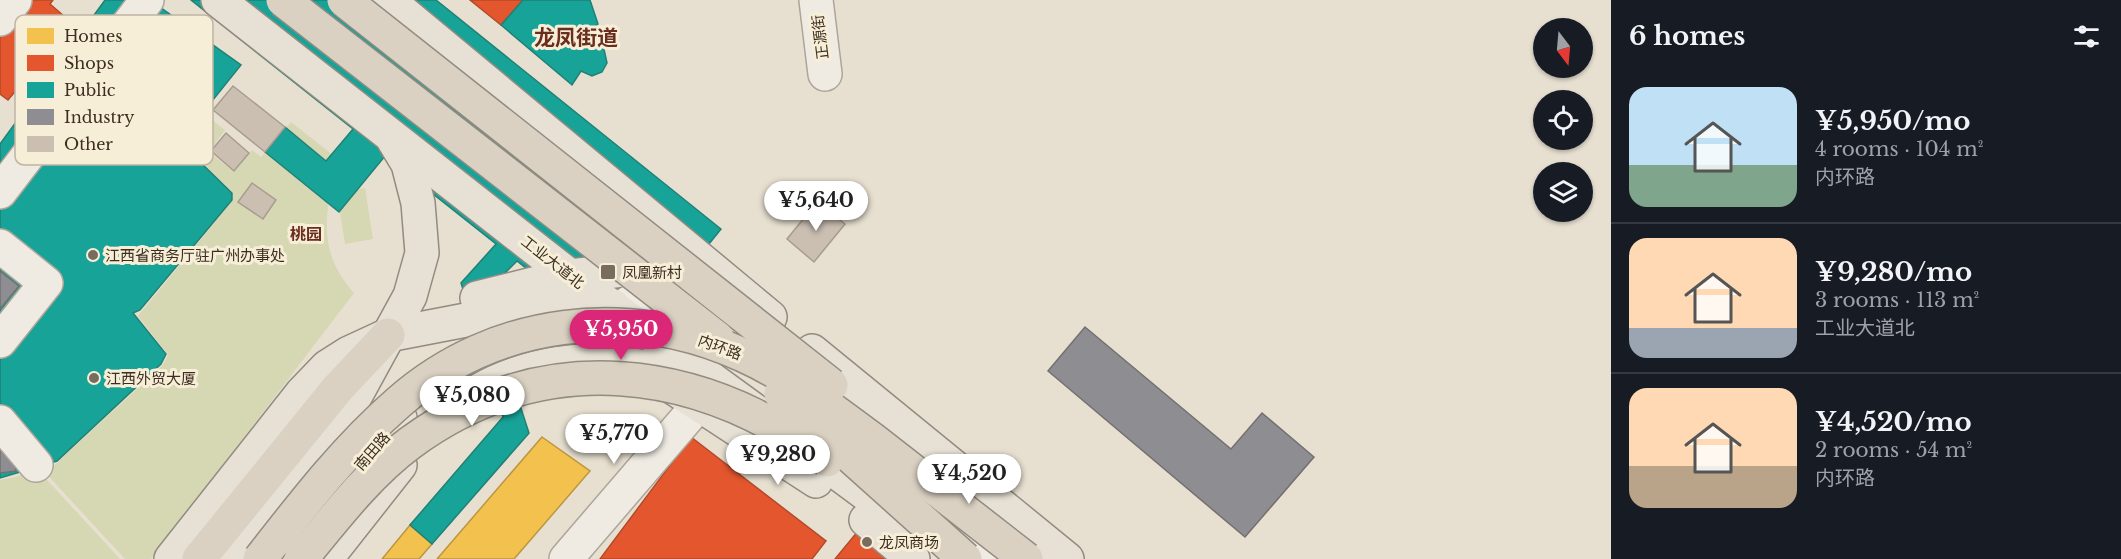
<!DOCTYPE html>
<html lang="en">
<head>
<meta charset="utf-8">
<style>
	:root { --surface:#171b24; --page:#242831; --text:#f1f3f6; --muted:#9ea1a6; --line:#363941; --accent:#db2777 }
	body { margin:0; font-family:"Libre Baskerville","Noto Sans SC",serif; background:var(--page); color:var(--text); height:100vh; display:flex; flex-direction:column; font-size:22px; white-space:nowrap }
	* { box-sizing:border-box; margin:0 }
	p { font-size:20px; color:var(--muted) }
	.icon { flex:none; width:33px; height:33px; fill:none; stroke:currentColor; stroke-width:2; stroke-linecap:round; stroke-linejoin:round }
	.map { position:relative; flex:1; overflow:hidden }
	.panel { display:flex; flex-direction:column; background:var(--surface); width:510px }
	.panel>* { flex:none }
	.needle { width:39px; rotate:164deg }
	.controls { position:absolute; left:1533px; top:18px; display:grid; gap:12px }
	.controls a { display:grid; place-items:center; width:60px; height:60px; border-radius:50%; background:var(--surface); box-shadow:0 2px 4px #0004; font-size:30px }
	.price { position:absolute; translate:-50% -51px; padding:0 14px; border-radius:21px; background:#fff; color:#222; font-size:20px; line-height:39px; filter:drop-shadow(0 2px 3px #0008) }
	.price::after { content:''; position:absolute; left:50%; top:36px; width:18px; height:14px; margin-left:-9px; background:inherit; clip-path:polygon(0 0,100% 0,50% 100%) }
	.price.active { background:var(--accent); color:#fff }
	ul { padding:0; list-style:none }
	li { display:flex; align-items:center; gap:18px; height:150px; padding:0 18px }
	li+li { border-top:2px solid var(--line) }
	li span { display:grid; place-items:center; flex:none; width:168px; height:120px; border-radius:18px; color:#555 }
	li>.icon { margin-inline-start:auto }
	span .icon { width:72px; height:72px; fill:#fffc; stroke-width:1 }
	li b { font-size:26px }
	h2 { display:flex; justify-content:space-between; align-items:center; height:72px; padding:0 18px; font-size:26px }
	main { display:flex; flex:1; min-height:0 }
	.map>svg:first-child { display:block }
	.green { fill:#d6d7b3 }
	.homes { fill:#f2c14e; stroke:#bc9540; stroke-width:1.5 }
	.shops { fill:#e4572e; stroke:#b24b2a; stroke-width:1.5 }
	.public { fill:#17a398; stroke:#228074; stroke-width:1.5 }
	.industry { fill:#8d8d92; stroke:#757070; stroke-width:1.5 }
	.building { fill:#cbbfb2; stroke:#a89c90; stroke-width:1.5 }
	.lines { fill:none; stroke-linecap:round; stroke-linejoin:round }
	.minor-casing { stroke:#ada599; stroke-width:36 }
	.major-casing { stroke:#928b80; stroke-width:36 }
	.highway-casing { stroke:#928b80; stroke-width:36 }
	.minor { stroke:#efebe3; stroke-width:33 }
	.major { stroke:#e6e1d4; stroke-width:33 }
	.highway { stroke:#dad1c2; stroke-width:33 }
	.highway-bridge-casing { stroke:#928b80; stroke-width:36; stroke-linecap:butt }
	.highway-bridge { stroke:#dad1c2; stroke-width:33 }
	.poi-dot { fill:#786c5e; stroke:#f7eed8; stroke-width:2 }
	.labels { text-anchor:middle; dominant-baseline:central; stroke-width:6; stroke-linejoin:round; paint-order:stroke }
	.street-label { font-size:15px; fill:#3d2e20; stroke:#f7eed8 }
	.poi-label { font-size:15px; fill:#3d2e20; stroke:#f7eed8; text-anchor:start }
	.neighbourhood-label { font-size:16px; font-weight:bold; fill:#6b2e1e; stroke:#f7eed8 }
	.district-label { font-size:21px; font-weight:bold; fill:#6b2e1e; stroke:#f7eed8 }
	.key { fill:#f7eed8; stroke:#bfb4a1; stroke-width:1.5 }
	.key-label { font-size:16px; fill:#3d2e20 }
</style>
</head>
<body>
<main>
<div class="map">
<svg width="1611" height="559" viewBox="0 0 1611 559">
	<rect width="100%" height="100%" fill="#e7e0d1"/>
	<g class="green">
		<path d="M206,115L225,130L209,152L234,172L252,150L261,157L291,122L338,159C326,209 315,250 354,293L151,559H125L41,468H51L163,365L168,355L138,316L233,200V192C207,166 188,163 197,121Z"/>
		<polygon points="365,188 373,239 345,244 337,193"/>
		<polygon points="36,468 120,559 0,559 0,480 16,477"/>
	</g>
	<g class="homes">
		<polygon points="101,115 142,151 64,246 26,213"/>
		<polygon points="198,179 224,201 141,295 115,273"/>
		<polygon points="542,437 590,471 514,559 437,559"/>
		<polygon points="410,525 432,544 419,559 382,559"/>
	</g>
	<g class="shops">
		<polygon points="29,0 53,0 50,4 72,23 8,100 0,94 0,37"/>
		<polygon points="470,0 523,0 501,25"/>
		<polygon points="691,437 826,541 812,559 600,559"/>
		<polygon points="863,525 905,559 835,559"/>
	</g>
	<g class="public">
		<polygon points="105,0 150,0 241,65 196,121 193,141 199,161 232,193 232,200 140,310 133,313 166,354 161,364 57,461 0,478 0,144"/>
		<polygon points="191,0 436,0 721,229 625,348 517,261 484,294 529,433 432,544 410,525 503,417 461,283 496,244 385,156 339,212 265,152 285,127 326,161 353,129"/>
		<polygon points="523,0 590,0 598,24 592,28 595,40 604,49 607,63 602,72 592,76 581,71 572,85 501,25"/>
	</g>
	<g class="industry">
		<polygon points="0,271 19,286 0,309"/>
		<polygon points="1085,327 1231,449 1262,413 1314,457 1245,537 1048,371"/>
		<polygon points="12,442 16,471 0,473 0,443"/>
	</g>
	<g class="building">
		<polygon points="233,86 285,127 265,152 213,110"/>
		<polygon points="226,133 249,153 234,171 211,151"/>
		<polygon points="252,183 276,200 263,219 238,202"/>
		<polygon points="817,202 845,224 814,262 787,239"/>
	</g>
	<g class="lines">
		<g class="minor-casing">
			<g id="minor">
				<polyline points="816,0 825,74"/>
				<polyline points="0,19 15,0"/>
				<polyline points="0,192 147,0"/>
				<polyline points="0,246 46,283 0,341"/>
				<path d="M617,311C647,288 679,279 716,273"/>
				<polyline points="0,422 36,465"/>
				<polyline points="911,491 995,559"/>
				<polyline points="566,559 700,403"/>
			</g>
		</g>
		<g class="major-casing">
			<g id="major">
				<polyline points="218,0 570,276 754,410"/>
				<polyline points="388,0 770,317"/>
				<polyline points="477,298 561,277 650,267"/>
				<polyline points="388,335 492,315 495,311 582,303 613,306"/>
				<polyline points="812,351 1067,559"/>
				<path d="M478,391C527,363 586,354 640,366L816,481"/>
				<polyline points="800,445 913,529"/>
				<polyline points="866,520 913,559"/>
				<polyline points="171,559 302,393 327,367 349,353 388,335"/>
				<polyline points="236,559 339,426 410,296 422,253 418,203 408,164 394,141"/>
				<polyline points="282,559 320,511 400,418"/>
				<polyline points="326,559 400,465"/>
			</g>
		</g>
		<g class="highway-casing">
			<polyline id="highway" points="199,559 338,388 388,335"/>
		</g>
		<use href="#minor" class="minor"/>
		<use href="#major" class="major"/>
		<use href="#highway" class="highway"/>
		<g class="highway-bridge-casing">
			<g id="highway-bridge">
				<polyline points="283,0 717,338"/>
				<polyline points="344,0 831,385"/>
				<polyline points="781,394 965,559"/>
				<path d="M260,559C303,504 346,448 399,402C495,318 628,303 743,355C790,376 831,409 872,439C924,479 975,519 1026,559"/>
				<path d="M301,559C334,519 368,474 410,443C544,345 698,364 827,460"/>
			</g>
		</g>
		<use href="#highway-bridge" class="highway-bridge"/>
	</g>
	<g class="poi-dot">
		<circle cx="93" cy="255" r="6"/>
		<rect x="600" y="264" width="16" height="16" rx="3"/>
		<circle cx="94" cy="378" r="6"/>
		<circle cx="867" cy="542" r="6"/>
	</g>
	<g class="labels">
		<g class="street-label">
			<text transform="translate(820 37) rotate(-97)">正源街</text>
			<text transform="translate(553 262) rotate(38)">工业大道北</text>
			<text transform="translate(720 347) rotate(20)">内环路</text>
			<text transform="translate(372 451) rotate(-49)">南田路</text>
		</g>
		<g class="poi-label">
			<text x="105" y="255">江西省商务厅驻广州办事处</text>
			<text x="622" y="272">凤凰新村</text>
			<text x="106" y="378">江西外贸大厦</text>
			<text x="879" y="542">龙凤商场</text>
		</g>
		<g class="neighbourhood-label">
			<text x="306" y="234">桃园</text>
		</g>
		<g class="district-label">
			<text x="576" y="38">龙凤街道</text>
		</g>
	</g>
	<rect x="15" y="15" width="198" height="150" rx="9" class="key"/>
	<rect x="27" y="28" width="27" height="16" fill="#f2c14e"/>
	<rect x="27" y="55" width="27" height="16" fill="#e4572e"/>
	<rect x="27" y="82" width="27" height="16" fill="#17a398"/>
	<rect x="27" y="109" width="27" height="16" fill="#8d8d92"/>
	<rect x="27" y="136" width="27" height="16" fill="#cbbfb2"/>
	<g class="key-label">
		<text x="64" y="42">Homes</text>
		<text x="64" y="69">Shops</text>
		<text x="64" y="96">Public</text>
		<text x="64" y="123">Industry</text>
		<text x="64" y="150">Other</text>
	</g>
</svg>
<div class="controls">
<a><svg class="needle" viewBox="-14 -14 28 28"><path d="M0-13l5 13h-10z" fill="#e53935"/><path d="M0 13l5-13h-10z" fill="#9ea1a6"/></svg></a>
<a><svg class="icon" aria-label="locate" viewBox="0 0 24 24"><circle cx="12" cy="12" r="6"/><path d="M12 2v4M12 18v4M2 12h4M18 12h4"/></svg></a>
<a><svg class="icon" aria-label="layers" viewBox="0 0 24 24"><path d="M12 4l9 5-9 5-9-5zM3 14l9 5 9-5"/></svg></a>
</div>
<b class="price" style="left:816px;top:232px">¥5,640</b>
<b class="price active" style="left:621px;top:361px">¥5,950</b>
<b class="price" style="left:472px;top:427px">¥5,080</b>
<b class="price" style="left:614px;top:465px">¥5,770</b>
<b class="price" style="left:778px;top:486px">¥9,280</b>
<b class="price" style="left:969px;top:505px">¥4,520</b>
</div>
<section class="panel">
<h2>6 homes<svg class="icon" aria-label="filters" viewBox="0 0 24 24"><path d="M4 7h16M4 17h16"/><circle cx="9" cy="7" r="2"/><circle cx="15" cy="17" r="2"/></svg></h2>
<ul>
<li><span style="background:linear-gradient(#bfe0f5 65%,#7fa58c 0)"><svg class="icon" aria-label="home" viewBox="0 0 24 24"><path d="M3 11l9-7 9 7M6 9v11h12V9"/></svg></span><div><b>¥5,950/mo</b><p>4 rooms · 104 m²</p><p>内环路</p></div></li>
<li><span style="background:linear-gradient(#ffd9b3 75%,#9aa5b1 0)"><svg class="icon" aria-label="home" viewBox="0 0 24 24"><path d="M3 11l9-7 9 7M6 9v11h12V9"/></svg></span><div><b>¥9,280/mo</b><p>3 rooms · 113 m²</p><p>工业大道北</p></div></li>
<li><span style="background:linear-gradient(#ffd9b3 65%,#b9a48a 0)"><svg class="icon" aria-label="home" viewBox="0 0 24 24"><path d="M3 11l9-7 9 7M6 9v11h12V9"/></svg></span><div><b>¥4,520/mo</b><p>2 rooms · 54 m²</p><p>内环路</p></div></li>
</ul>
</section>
</main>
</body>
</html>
